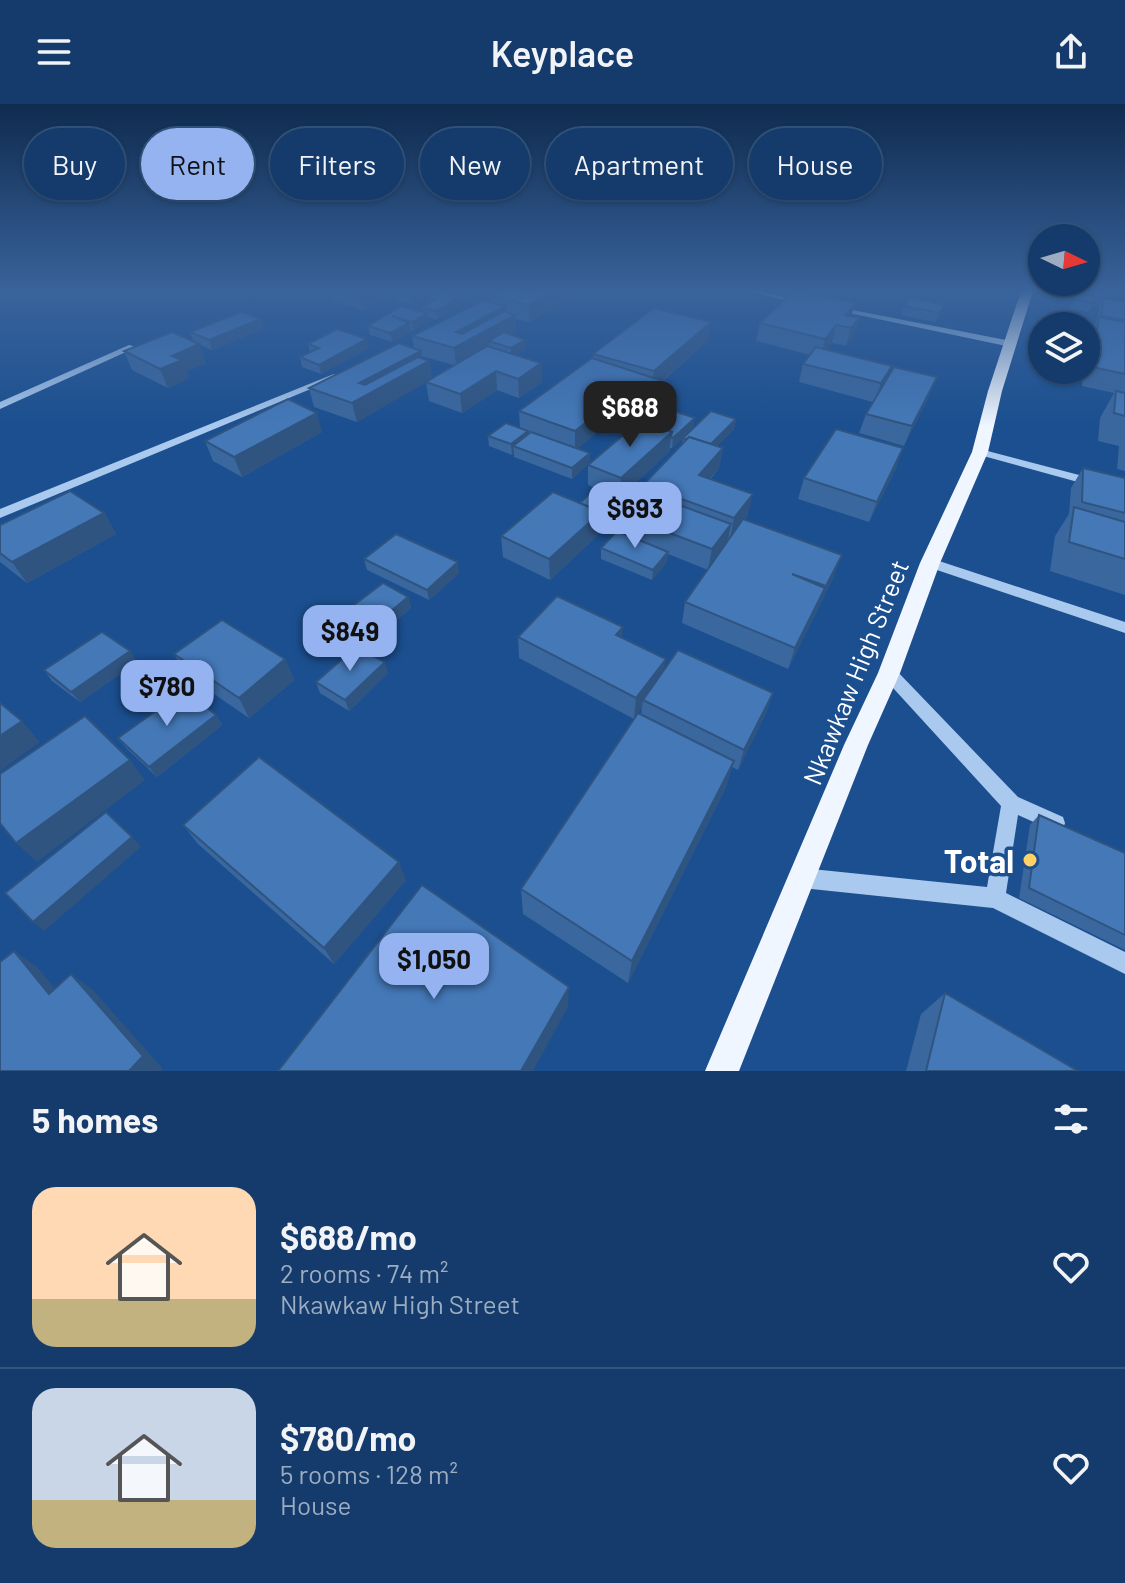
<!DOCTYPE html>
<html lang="en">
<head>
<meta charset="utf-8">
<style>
	:root { --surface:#143b6b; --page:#1d4271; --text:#f1f3f6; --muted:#9dadc1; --line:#33557e; --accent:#95b2f1 }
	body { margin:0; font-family:Barlow,sans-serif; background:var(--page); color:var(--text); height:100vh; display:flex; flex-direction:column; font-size:30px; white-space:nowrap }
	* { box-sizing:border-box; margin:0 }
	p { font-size:26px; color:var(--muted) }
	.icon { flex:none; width:44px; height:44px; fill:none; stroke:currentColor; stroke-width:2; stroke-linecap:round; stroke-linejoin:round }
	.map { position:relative; height:967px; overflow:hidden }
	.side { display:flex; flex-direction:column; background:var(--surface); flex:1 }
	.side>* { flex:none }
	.banner { position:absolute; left:24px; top:24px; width:1078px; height:72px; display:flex; gap:16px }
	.needle { width:52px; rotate:95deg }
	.controls { position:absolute; left:1028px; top:120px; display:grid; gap:16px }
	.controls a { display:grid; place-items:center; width:72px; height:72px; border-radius:50%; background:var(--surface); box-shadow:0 2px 6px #0004,0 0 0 2px var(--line); font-size:40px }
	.price { position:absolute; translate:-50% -68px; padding:0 18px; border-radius:16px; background:var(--accent); color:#111; font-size:26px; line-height:52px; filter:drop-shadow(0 2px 4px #0008) }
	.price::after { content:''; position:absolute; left:50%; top:48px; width:24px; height:18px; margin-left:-12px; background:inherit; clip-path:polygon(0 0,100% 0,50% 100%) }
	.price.selected { background:#222; color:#fff }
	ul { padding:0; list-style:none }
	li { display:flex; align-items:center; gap:24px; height:200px; padding:0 32px }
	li+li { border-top:2px solid var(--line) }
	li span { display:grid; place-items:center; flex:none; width:224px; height:160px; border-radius:24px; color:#555 }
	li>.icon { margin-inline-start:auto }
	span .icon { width:96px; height:96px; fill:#fffc; stroke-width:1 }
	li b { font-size:34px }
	h2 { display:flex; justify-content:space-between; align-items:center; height:96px; padding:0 32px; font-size:34px }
	.pill { padding:0 28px; border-radius:36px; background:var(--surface); box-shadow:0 2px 6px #0004,0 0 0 2px var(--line); font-size:28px; line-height:72px }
	.pill.selected { background:var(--accent); color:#111 }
	header { display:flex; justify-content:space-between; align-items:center; height:104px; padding:0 32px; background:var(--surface); font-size:36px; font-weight:600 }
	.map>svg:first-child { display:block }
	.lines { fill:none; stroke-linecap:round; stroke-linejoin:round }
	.minor { fill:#a9c9ee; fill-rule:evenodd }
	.major { fill:#f0f6ff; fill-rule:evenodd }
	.wall { fill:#3a679d; fill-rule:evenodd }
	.shaded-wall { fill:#305480 }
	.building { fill:#4478b7; stroke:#305480; stroke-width:2 }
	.poi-dot { fill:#ffd166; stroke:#1b4f8f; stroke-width:3 }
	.labels { text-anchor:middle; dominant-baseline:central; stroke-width:7; stroke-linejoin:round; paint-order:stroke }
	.street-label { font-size:26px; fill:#fff; stroke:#1b4f8f }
	.near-poi-label { font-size:32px; font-weight:bold; fill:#fff; stroke:#1b4f8f; text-anchor:end }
</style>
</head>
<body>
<header><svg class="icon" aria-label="menu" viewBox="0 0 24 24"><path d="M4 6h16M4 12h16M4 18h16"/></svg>Keyplace<svg class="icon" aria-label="share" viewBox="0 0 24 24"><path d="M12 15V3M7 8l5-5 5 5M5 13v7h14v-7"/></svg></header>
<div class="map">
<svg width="1125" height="967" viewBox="0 0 1125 967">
	<rect width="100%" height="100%" fill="#1b4f8f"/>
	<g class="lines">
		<g class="minor">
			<polygon points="745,187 759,187 807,198 803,200"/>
			<polygon points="832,202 1011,237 1015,240 1011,243 835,206 831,204"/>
			<polygon points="129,241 137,243 0,305 0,298"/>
			<polygon points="334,270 342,272 0,414 0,405"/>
			<polygon points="980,345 1125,383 1125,391 976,350 976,346"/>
			<polygon points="930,454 1125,518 1125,529 925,462 923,459 925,456"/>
			<polygon points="889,563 895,565 1018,693 1063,713 1065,719 1063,725 1056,728 1018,711 1006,789 1125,848 1125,870 993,804 802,784 795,781 792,774 795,767 802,764 987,783 1001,702 883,573 881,569 883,565"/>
		</g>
		<polygon class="major" points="1021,187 1033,187 1002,287 988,348 940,459 900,569 868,641 739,967 705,967 844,641 878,569 920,459 972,348 988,287"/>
	</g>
	<g class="wall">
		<polygon points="329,187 428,187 428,192 411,200 397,196 396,190 363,206 331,196"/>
		<path d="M498,187H576V189L530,218L515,215L516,228L511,231L526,245L516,251L541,259L542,278L519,294L497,286L462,309L429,297L426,278L357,318L314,303L309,284L414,244L412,232L489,197L488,192ZM421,252L454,261L432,275L429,257L422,254Z"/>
		<polygon points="614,187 657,187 647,194"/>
		<polygon points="786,187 827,187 822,192 855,199 851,213 854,232 846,242 832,239 826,246 892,262 888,274 937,273 929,292 904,342 859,329 866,310 873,298 799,278 803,260 810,251 756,237 760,219 789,191 785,190"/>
		<polygon points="929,187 970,187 966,194"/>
		<polygon points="1080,187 1108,187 1106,195 1125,198 1125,367 1117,365 1119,342 1098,337 1100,314 1114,289 1082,282 1084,266 1086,266 1086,254 1090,231 1096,218 1100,202 1093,201 1089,208 1070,204 1076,189 1079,190"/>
		<polygon points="426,194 462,200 437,216 427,213 428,218 413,227 410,226 410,228 392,238 370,231 368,222 423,208 422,203 427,200"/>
		<polygon points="944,201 935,218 901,211 904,202"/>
		<polygon points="260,215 263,225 212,246 194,238 190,228"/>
		<polygon points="708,236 663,277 664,297 641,317 619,310 578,344 590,349 589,359 572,375 514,353 514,349 512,351 489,342 488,332 520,324 519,307 593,255 593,250"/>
		<polygon points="308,240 369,244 321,270 302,263 300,253 310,248"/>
		<polygon points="124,247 206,259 186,267 189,274 168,284 132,266"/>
		<path d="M736,315L734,325L717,342L723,344L719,364L711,375L748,410L744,416L834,472L788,565L682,519L685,498L708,466L668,450L666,459L652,476L601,455V444L615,429L607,427L608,419L602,425H600V429L550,476L503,453L501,432L580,399L595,384L588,381V361L650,320L693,324ZM683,334L682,341L643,381V388L631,383L669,348L670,344H672Z"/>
		<polygon points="322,328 242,373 213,357 205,337"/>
		<polygon points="903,344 896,364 869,418 798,395 804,374"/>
		<polygon points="1083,364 1125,374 1125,491 1050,467 1055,432 1069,410 1071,384"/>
		<polygon points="104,409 116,430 27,479 0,458 0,421"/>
		<polygon points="364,455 459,469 429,496 367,466"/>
		<polygon points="408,493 411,504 361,546 388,569 349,607 320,589 316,578 354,544 333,531 329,520"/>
		<polygon points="518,533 664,566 773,589 766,609 738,666 732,663 725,685 628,879 523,810 521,785 641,611 642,603 634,615 519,554"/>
		<polygon points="174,550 285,555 294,576 249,614 186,571"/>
		<polygon points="137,558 80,598 52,577 44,566"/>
		<polygon points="216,611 222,621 157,673 126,644 118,634"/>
		<polygon points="1039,711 1125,749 1125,846 1019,794 1030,721"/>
		<polygon points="183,721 406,776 334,860 198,740"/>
		<polygon points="945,889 1078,967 906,967 921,910"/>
	</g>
	<g class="shaded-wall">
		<polygon points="364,187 403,187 395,188 396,190 363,206 359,189"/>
		<polygon points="420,187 428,187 428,192 411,200 410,191"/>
		<polygon points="530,187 576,187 576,189 530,218 528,188"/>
		<polygon points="648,187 657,187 647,194"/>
		<polygon points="821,187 827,187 817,197 819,188"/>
		<polygon points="461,192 462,200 437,216 436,207"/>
		<polygon points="855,199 850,216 845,211"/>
		<polygon points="506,202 506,215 515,211 516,228 496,239 489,237 489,243 456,262 454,244 456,228"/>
		<polygon points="427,209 428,218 413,227 412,218"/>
		<polygon points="859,214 854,232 846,242 851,224"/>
		<polygon points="260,215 263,225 212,246 209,236"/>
		<polygon points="711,218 708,236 652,286 654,267"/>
		<polygon points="409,219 410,228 392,238 390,229"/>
		<polygon points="836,221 832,239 820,253 825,235"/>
		<polygon points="367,235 369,244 321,270 319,261"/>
		<polygon points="525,236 526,245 511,254 511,244"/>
		<polygon points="199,240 206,259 186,267 189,274 168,284 160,265 172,252"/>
		<polygon points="421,247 423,260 429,257 432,275 357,318 352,299 359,279"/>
		<polygon points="541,259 542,278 519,294 518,275"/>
		<polygon points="892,262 886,280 874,298 881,279"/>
		<polygon points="496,267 497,286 462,309 460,290"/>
		<polygon points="937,273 929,292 904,342 912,322"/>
		<polygon points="666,278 664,297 641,317 643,298"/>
		<polygon points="621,291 619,310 575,347 575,327"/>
		<polygon points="317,309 322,328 242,373 234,353"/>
		<polygon points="695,314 693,325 672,344 673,334"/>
		<polygon points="736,315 734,325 707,353 709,343"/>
		<polygon points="528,327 528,337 513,342 514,349 512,351 511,340"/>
		<polygon points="672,328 669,348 619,394 621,374"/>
		<polygon points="723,344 719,364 696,391 699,371"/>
		<polygon points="903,344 896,364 869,418 877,398"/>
		<polygon points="590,349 589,359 572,375 572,364"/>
		<polygon points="753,390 748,410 730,435 734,414"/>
		<polygon points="601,408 600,429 550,476 549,455"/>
		<polygon points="608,408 608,419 602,425 602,415"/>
		<polygon points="104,409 116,430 27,479 12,458"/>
		<polygon points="731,420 727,440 708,466 712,445"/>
		<polygon points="668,448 666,459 652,476 653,466"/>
		<polygon points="842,451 834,472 788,565 795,544"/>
		<polygon points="458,458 459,469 429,496 427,486"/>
		<polygon points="408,493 411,504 359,547 355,537"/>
		<polygon points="623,523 621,544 616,531"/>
		<polygon points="130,547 137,558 80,598 71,588"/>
		<polygon points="285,555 294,576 249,614 239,594"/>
		<polygon points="666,555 662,576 643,596 642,603 634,615 636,594"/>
		<polygon points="385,558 388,569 349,607 345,596"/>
		<polygon points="773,589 766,609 738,666 744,646"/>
		<polygon points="216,611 222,621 157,673 149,663"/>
		<polygon points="22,617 40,638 0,667 0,632"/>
		<polygon points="130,656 145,676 37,758 16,739"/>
		<polygon points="734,657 725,685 628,879 632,857"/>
		<polygon points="132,733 141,743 44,827 33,818"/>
		<polygon points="399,758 406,776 334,860 324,844"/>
		<polygon points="14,847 37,863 72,905 49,890"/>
		<polygon points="71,870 93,886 163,965 161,967 129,967"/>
		<polygon points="569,883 568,903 533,967 521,967"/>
	</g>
	<g class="building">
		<polygon points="397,187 420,187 410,191 395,188"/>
		<polygon points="441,187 461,192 436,207 422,203 434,196 426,194"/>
		<polygon points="498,187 530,187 528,188 533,189 538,187 553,187 529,201 488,192"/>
		<polygon points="793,187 799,187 855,199 845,211 859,214 851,224 836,221 825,235 760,219"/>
		<polygon points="1082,187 1108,187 1107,194 1081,189"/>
		<polygon points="1076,189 1096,193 1094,199 1074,195"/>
		<polygon points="910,193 944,201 939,209 904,202"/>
		<polygon points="1104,194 1125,198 1125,216 1101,212"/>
		<polygon points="484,196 506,202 456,228 462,230 504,207 515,211 454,244 412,232"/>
		<polygon points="401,202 427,209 412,218 392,212 409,219 390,229 368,222"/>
		<polygon points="654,204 711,218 654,267 593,250"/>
		<polygon points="242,208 260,215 209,236 190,228"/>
		<polygon points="1099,213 1125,218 1125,270 1092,263"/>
		<polygon points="337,225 367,235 319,261 300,253 319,244 308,240"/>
		<polygon points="172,228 199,240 172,252 182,256 160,265 124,247"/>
		<polygon points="504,228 525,236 511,244 489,237"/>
		<polygon points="399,239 421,247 359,279 365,281 418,253 429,257 352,299 309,284"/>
		<polygon points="487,242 541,259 518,275 496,267 460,290 426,278"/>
		<polygon points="816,243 892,262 881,279 803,260"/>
		<polygon points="592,254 666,278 643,298 621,291 575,327 519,307"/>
		<polygon points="894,263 937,273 912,322 866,310"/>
		<polygon points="1116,287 1125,289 1125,312 1114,309"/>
		<polygon points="288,295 317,309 234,353 205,337"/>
		<polygon points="668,305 695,314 673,334 671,333 672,328 650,320"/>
		<polygon points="711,307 736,315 711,340 689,333 687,336 683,334"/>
		<polygon points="640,317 672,328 621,374 588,361"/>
		<polygon points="506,319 528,327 511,340 488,332"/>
		<polygon points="836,325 903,344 877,398 804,374"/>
		<polygon points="531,328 590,349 572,364 513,342"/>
		<polygon points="689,333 723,344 699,371 753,390 734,414 643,381"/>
		<polygon points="1083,364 1125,374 1125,409 1082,398"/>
		<polygon points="599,381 623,390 602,415 601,414 601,408 580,399"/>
		<polygon points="630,383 731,420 712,445 609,406"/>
		<polygon points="70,387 104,409 12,458 0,449 0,421"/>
		<polygon points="553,388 601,408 549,455 501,432"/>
		<polygon points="1074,403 1125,418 1125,455 1069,438"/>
		<polygon points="743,415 842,451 826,482 792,470 825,484 795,544 685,498"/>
		<polygon points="617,427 668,448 653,466 601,444"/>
		<polygon points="396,430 458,458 427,486 364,455"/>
		<polygon points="383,479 408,493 355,537 329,520"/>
		<polygon points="557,492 623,523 616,531 666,555 636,594 518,533"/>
		<polygon points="222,516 285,555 239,594 174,550"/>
		<polygon points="102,528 130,547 71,588 44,566"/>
		<polygon points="356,543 385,558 345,596 316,578"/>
		<polygon points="678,546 773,589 744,646 643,596"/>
		<polygon points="185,586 216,611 149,663 118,634"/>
		<polygon points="0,599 22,617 0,632"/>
		<polygon points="638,609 734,657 632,857 521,785"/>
		<polygon points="85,612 130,656 16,739 0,719 0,670"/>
		<polygon points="259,653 399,758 324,844 183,721"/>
		<polygon points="106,708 132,733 33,818 5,789"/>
		<polygon points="1039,711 1125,749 1125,831 1029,784"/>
		<polygon points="422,781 569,883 521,967 278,967"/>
		<polygon points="14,847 49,890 71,870 143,952 129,967 0,967 0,858"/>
		<polygon points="945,889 1078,967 926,967"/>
	</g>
	<linearGradient id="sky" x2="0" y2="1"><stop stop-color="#0f2b4f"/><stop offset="0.58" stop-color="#39639b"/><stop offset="1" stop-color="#39639b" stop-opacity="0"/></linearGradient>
	<rect width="1125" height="322" fill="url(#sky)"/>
	<circle class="poi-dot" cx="1030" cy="756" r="8"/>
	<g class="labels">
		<g class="street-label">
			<text transform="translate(855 568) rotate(-68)">Nkawkaw High Street</text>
		</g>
		<g class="near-poi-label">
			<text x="1014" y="756">Total</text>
		</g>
	</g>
</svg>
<div class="controls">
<a><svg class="needle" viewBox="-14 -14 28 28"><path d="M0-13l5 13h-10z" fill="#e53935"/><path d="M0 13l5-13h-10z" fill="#9dadc1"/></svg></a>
<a><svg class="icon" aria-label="layers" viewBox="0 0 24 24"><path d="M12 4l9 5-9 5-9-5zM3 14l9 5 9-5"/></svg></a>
</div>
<b class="price selected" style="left:630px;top:345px">$688</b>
<b class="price" style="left:635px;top:446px">$693</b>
<b class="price" style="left:350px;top:569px">$849</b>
<b class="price" style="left:167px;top:624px">$780</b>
<b class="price" style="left:434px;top:897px">$1,050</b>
<div class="banner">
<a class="pill">Buy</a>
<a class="pill selected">Rent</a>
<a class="pill">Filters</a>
<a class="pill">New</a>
<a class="pill">Apartment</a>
<a class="pill">House</a>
</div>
</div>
<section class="side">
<h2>5 homes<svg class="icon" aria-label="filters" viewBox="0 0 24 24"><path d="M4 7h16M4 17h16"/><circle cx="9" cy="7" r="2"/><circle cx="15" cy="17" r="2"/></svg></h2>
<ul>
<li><span style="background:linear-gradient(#ffd9b3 70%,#c2b280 0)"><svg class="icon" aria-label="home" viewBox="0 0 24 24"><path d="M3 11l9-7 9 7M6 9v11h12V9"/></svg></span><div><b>$688/mo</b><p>2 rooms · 74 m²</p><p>Nkawkaw High Street</p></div><svg class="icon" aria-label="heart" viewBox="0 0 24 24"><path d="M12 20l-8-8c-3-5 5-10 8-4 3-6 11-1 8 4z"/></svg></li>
<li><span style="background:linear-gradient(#c9d6e8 70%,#c2b280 0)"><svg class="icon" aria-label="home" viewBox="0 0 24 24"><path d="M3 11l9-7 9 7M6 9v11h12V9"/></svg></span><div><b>$780/mo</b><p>5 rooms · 128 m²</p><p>House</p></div><svg class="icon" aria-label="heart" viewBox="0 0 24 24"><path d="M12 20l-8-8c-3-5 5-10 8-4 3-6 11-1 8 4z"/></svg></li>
</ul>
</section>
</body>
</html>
